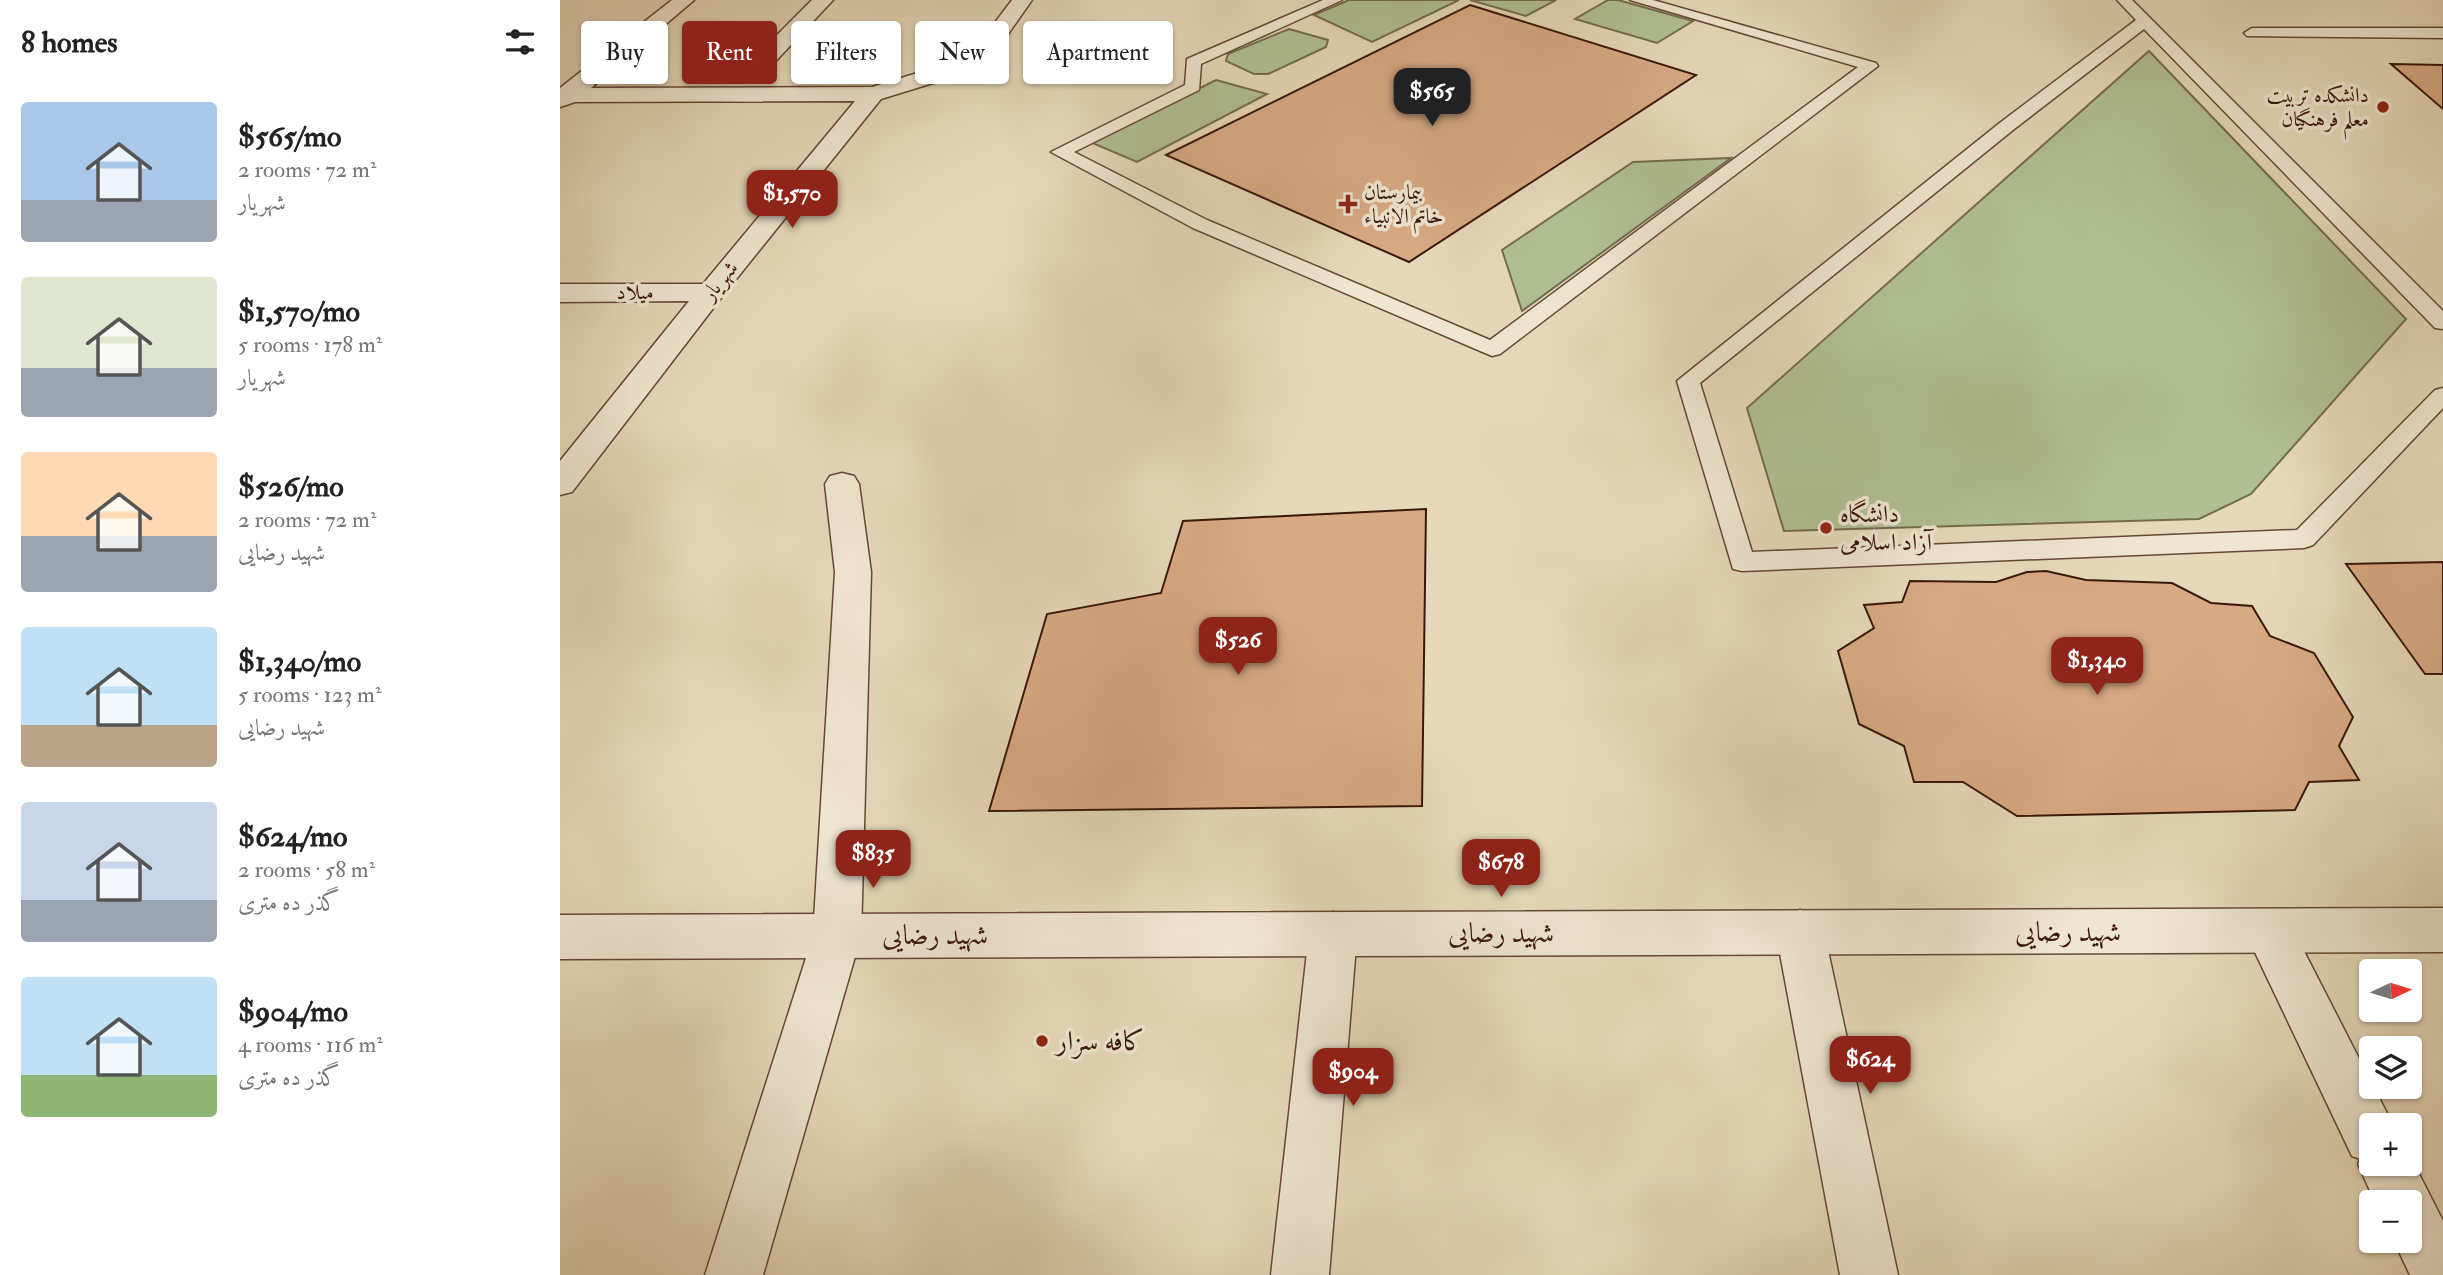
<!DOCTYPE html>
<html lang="en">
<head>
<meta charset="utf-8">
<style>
	:root { --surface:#fff; --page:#f6f6f6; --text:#222; --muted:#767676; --accent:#8f2418 }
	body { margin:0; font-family:"IM FELL Double Pica",Amiri,serif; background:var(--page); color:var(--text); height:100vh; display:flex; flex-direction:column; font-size:26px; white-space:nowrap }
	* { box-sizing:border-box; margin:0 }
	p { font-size:23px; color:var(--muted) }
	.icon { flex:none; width:38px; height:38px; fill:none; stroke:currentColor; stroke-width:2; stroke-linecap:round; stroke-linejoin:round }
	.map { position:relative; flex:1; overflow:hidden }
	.drawer { display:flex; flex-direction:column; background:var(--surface); width:560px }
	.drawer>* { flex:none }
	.top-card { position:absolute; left:21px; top:21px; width:665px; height:63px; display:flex; gap:14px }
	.needle { width:46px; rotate:86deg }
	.controls { position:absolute; left:1799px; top:959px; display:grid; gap:14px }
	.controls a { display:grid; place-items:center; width:63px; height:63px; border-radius:7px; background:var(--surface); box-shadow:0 2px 5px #0004; font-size:35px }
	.price { position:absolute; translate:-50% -60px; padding:0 16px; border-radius:14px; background:var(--accent); color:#fff; font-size:23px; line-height:46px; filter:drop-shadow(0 2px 4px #0008) }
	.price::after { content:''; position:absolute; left:50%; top:42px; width:21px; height:16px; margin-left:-10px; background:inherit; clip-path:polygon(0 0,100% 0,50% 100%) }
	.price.selected { background:#222; color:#fff }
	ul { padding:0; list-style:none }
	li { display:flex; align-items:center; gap:21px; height:175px; padding:0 21px }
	li span { display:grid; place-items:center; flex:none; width:196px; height:140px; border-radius:7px; color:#555 }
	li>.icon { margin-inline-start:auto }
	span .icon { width:84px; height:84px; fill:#fffc; stroke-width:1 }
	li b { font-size:30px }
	h2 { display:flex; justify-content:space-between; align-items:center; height:84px; padding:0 21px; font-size:30px }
	.pill { padding:0 24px; border-radius:7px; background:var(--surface); box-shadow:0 2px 5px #0004; font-size:24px; line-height:63px }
	.pill.selected { background:var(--accent); color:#fff }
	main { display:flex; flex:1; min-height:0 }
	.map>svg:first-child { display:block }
	.green { fill:#b0c094; stroke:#746c4f; stroke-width:2 }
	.building { fill:#d8aa84; stroke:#39170a; stroke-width:2 }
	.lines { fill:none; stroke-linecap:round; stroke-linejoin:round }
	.service-casing { stroke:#644836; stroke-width:3 }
	.minor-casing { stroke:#644836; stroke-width:3 }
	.tertiary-casing { stroke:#644836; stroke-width:3 }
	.service { fill:#efe6d2; fill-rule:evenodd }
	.minor { fill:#efe6d2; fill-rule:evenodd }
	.tertiary { fill:#efe6d2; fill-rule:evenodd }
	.poi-dot { fill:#8f2418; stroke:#efe6d2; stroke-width:2.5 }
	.labels { text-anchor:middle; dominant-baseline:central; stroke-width:7; stroke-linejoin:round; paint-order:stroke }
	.far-poi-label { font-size:21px; fill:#39170a; stroke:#efe6d2; text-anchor:end }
	.far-street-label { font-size:21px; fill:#39170a; stroke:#efe6d2 }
	.poi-label { font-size:24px; fill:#39170a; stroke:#efe6d2; text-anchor:start }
	.near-street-label { font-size:28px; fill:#39170a; stroke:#efe6d2 }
	.near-poi-label { font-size:28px; fill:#39170a; stroke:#efe6d2; text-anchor:start }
</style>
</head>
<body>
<main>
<section class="drawer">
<h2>8 homes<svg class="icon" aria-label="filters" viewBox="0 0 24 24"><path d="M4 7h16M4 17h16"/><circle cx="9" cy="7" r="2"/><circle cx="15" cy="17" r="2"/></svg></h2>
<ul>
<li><span style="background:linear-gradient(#a9c7e8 70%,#9aa5b1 0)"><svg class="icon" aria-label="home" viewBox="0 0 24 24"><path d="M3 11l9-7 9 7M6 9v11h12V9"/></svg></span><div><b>$565/mo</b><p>2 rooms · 72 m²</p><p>شهریار</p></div></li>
<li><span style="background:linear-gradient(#dfe7d0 65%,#9aa5b1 0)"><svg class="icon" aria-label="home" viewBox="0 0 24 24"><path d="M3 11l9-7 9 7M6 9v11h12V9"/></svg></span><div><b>$1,570/mo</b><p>5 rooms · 178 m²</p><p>شهریار</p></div></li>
<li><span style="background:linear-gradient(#ffd9b3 60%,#9aa5b1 0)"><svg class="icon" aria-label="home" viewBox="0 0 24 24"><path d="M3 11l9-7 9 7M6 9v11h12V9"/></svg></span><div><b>$526/mo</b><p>2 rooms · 72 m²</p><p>شهید رضایی</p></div></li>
<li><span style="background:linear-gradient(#bfe0f5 70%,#b9a48a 0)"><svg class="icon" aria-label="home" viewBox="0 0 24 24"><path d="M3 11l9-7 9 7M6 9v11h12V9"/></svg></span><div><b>$1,340/mo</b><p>5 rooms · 123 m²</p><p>شهید رضایی</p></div></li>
<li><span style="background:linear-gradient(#c9d6e8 70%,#9aa5b1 0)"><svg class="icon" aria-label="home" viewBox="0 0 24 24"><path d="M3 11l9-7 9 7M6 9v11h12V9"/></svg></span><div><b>$624/mo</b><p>2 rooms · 58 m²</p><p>گذر ده متری</p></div></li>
<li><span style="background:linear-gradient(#bfe0f5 70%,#8fb573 0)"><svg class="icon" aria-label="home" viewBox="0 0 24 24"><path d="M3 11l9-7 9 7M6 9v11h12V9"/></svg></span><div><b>$904/mo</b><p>4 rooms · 116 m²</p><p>گذر ده متری</p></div></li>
</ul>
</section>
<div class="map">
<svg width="1883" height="1275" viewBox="0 0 1883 1275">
	<rect width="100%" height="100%" fill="#e6d9ba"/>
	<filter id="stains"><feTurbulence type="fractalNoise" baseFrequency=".00286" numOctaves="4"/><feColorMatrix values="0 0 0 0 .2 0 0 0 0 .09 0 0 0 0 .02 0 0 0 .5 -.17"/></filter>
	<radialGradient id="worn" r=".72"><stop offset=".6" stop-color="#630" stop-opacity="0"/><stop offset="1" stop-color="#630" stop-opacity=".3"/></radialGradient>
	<g class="green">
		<polygon points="789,0 899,0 812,42 754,15"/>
		<polygon points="910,0 996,0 966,16"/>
		<polygon points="1048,0 1058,0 1133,21 1097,43 1015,19"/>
		<polygon points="729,29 768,40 766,47 708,74 694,74 666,61 668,54"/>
		<polygon points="1589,51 1846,319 1691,494 1639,519 1224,531 1187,408"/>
		<polygon points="656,80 707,94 577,162 530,142"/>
		<polygon points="1171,158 962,311 942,250 1073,162"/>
	</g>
	<g class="building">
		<polygon points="910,5 1136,75 849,262 606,155"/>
		<polygon points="1831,64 1883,65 1883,109"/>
		<polygon points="866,509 862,806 429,811 487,614 601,593 623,521"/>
		<polygon points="1883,562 1883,674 1865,674 1786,564"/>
		<polygon points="1486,571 1526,580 1612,583 1651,603 1692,606 1710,636 1754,653 1793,717 1779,746 1799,780 1749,782 1735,810 1457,816 1403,782 1354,782 1344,746 1299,724 1278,651 1314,628 1304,605 1342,602 1350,581 1436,582 1467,572"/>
	</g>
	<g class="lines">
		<g class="service-casing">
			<g id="service">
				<polygon points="763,0 782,0 641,64 639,90 514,152 647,220 930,340 1298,67 1070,0 1093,0 1316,63 1318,66 940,354 932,356 633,228 491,152 625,85 627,59"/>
				<polygon points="1557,0 1572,0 1883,311 1883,329 1875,328 1584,29 1453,130 1140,383 1192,552 1737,530 1875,390 1883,388 1883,408 1753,545 1744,548 1182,571 1173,569 1117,381 1441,122 1576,20"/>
				<polygon points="1692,28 1883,28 1883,38 1687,36 1684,33"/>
			</g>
		</g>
		<g class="minor-casing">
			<g id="minor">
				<polygon points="112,0 134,0 31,88 312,87 409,57 452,0 472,0 425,67 321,99 161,298 12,492 0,495 0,461 129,301 0,302 0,284 143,284 295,101 15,102 0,107 0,88"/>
				<polygon points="252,0 273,0 200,78 184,78 181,73 184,68"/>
				<polygon points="282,473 294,476 299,484 311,572 301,936 203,1275 145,1275 253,936 275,572 265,484 270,476"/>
				<polygon points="1709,909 1726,916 1833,1125 1811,1125 1811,1164 1850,1164 1850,1156 1883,1221 1883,1275 1850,1275 1834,1241 1850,1241 1850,1202 1815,1202 1798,1164 1800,1159 1792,1156 1692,946 1685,931 1692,916"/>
				<polygon points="1240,910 1257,917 1264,932 1338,1275 1280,1275 1216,932 1223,917"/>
				<polygon points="773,912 790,919 797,934 769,1275 711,1275 749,934 756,919"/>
			</g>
		</g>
		<g class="tertiary-casing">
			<polygon id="tertiary" points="1883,908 1883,952 0,959 0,915"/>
		</g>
		<use href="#service" class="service"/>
		<use href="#minor" class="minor"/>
		<use href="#tertiary" class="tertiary"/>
	</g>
	<g class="poi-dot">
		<circle cx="1823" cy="107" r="7"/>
		<path d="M784.5 193.5h7v7h7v7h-7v7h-7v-7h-7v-7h7z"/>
		<circle cx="1266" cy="528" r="7"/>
		<circle cx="482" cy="1041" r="7"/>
	</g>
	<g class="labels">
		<g class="far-poi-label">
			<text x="1809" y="95">دانشکده تربیت<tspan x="1809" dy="24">معلم فرهنگیان</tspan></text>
			<text x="804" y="192" text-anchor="start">بیمارستان<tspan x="804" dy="24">خاتم الانبیاء</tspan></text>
		</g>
		<g class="far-street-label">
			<text transform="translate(160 281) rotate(-51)">شهریار</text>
			<text x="75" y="292">میلاد</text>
		</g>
		<g class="poi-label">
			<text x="1280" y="514">دانشگاه<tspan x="1280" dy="28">آزاد اسلامی</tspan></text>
		</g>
		<g class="near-street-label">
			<text x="1508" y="932">شهید رضایی</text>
			<text x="941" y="933">شهید رضایی</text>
			<text x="375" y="935">شهید رضایی</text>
		</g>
		<g class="near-poi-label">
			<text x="496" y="1041">کافه سزار</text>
		</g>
	</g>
	<rect width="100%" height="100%" filter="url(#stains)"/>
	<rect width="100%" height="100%" fill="url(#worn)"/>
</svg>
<div class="controls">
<a><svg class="needle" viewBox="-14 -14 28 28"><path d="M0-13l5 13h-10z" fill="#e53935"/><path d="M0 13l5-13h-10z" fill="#767676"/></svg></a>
<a><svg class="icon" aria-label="layers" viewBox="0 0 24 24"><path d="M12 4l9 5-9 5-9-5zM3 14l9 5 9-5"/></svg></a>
<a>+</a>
<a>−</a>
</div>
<b class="price selected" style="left:872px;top:128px">$565</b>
<b class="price" style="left:232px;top:230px">$1,570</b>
<b class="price" style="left:678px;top:677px">$526</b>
<b class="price" style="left:1537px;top:697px">$1,340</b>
<b class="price" style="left:313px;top:890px">$835</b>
<b class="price" style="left:941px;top:899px">$678</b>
<b class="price" style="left:1310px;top:1096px">$624</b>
<b class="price" style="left:793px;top:1108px">$904</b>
<div class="top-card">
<a class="pill">Buy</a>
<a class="pill selected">Rent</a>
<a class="pill">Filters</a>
<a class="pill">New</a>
<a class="pill">Apartment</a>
</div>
</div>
</main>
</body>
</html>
